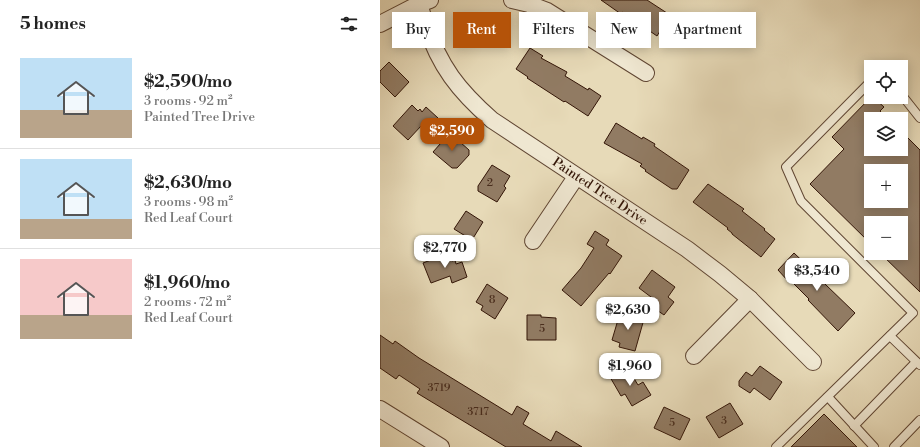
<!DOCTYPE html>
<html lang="en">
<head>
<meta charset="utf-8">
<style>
	:root { --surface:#fff; --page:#f2f2f2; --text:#222; --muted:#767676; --line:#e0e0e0; --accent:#b45309 }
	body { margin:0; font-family:"Libre Bodoni",serif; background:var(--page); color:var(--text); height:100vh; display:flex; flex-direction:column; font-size:15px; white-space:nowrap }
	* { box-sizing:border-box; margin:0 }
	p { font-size:13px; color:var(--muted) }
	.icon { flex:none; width:22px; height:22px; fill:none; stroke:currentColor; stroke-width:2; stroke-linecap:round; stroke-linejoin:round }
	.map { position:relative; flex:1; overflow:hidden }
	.sheet { display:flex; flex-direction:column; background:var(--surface); width:380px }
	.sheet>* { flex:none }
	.hud { position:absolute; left:12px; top:12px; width:380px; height:36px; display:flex; gap:8px }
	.fabs { position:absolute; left:484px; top:60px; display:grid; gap:8px }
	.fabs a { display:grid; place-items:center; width:44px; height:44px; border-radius:0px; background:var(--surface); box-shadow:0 2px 10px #0003; font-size:20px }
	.price { position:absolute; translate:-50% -34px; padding:0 9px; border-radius:8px; background:#fff; color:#222; font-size:13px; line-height:26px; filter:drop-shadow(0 1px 2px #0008) }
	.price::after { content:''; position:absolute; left:50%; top:24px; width:12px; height:9px; margin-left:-6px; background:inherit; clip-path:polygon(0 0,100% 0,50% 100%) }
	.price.selected { background:var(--accent); color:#fff }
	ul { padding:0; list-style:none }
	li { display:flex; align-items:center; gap:12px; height:100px; padding:0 20px }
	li+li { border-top:1px solid var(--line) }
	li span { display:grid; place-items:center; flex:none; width:112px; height:80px; border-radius:0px; color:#555 }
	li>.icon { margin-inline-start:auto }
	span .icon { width:48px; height:48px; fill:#fffc; stroke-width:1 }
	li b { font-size:17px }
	h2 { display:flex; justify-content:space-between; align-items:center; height:48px; padding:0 20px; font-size:17px }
	.chip { padding:0 14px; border-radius:0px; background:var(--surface); box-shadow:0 2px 10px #0003; font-size:14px; line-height:36px }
	.chip.selected { background:var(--accent); color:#fff }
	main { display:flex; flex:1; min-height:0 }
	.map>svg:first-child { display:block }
	.building { fill:#917b63; stroke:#331507; fill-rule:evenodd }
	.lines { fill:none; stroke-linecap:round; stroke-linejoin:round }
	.lane-casing { stroke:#604633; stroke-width:10 }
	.street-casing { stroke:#604633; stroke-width:18 }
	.lane { stroke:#efe7d1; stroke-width:8 }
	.street { stroke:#efe7d1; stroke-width:16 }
	.labels { text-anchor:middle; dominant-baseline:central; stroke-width:4; stroke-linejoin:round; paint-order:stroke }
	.number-label { font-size:11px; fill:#4a2e1e }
	.street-label { font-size:13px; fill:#331507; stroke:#efe7d1 }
</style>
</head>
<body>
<main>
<section class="sheet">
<h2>5 homes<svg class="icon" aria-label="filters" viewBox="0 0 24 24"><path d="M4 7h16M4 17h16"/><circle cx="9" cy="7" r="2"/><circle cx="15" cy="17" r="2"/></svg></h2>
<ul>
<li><span style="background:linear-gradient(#bfe0f5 65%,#b9a48a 0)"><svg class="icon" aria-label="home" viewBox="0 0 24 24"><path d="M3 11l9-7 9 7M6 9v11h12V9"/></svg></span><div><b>$2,590/mo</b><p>3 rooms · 92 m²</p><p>Painted Tree Drive</p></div></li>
<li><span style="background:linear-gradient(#bfe0f5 75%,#b9a48a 0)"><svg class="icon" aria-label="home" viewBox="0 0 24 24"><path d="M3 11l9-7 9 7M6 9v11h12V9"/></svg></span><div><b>$2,630/mo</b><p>3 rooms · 98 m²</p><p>Red Leaf Court</p></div></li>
<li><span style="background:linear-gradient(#f6c9c9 70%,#b9a48a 0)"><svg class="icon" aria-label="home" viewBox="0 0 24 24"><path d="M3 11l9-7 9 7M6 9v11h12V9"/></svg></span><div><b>$1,960/mo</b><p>2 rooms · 72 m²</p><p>Red Leaf Court</p></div></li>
</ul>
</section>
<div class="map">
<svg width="540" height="447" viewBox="0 0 540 447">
	<rect width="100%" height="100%" fill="#e7dab8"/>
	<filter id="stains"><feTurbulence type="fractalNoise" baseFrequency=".005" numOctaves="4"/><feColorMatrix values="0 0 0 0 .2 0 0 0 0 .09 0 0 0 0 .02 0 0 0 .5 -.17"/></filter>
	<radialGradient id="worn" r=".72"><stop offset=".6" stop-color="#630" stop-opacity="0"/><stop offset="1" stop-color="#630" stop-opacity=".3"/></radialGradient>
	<g class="building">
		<polygon points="221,0 267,0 290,15 277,36 242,12 241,14"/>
		<polygon points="150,48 163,56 161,58 187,72 185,76 208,90 209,88 221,96 208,116 185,101 184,102 147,78 148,77 136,69"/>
		<polygon points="9,62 29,82 15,97 0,82 0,71"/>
		<path d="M491,97H493L504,107L500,111L508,119H491V149H521V131L540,150V292L500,253H521V223H491V244L430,184L464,149L452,137ZM491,171H521V201H491Z"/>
		<polygon points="32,105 38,111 40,109 42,112 46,107 58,118 47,130 42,125 28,140 13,126"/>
		<polygon points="236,123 262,139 263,137 275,144 274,146 309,170 297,189 292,189 265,171 266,170 260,166 262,164 224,143"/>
		<polygon points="68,135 78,144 80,142 89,150 89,155 77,168 72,168 53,152"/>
		<polygon points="112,165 130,176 124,186 126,188 117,202 98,191 98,186"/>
		<polygon points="328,184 364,209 362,211 385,229 384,230 395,239 381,257 352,234 352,233 347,229 348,228 313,202"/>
		<polygon points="86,211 103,222 92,240 74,229"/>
		<polygon points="215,231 229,240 226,245 242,256 230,274 229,273 201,306 182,290 201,268 214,248 207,244"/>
		<polygon points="69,253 72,261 75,260 76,264 82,262 87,277 72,283 70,276 51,283 43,263"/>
		<polygon points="414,253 435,273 436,271 447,282 445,284 475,313 458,331 428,300 429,299 410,280 408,281 398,270"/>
		<polygon points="272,270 295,287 288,297 294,302 284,315 271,306 275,300 259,288"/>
		<polygon points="107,284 128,298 115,319 101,310 103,306 96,302"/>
		<polygon points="240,313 264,319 255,351 239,347 240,343 232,340"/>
		<polygon points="147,315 161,315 161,317 176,318 176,340 147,340"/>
		<polygon points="0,335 13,344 15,341 39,358 132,415 137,406 149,413 143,424 171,441 176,431 202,447 126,447 37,393 40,389 19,375 16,379 0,368"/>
		<polygon points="380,366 402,382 390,400 374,388 370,393 359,386 359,381 366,372 372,376"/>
		<polygon points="247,367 258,385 263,382 271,395 252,406 245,394 241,396 230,377"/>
		<polygon points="350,403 363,424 339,438 326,417"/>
		<polygon points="284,407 310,419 300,440 274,428"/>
		<polygon points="444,414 477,447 411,447"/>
	</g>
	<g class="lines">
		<g class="lane-casing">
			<g id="lane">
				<polyline points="521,94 540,118"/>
				<polyline points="510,336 540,365"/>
				<polyline points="448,397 494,447"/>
				<polyline points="474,426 536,362"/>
				<polyline points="396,447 533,313 421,201 406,167 491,81"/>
				<polyline points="514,447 540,420"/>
			</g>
		</g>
		<g class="street-casing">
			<g id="street">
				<path id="s1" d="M38,0C40,8 43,16 45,23C60,67 78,90 112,120L307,249L340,274L370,299L433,362"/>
				<polyline points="132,0 149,4 167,11 266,73"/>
				<polyline points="0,24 39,4 50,0"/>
				<polyline points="153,241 196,177"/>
				<polyline points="314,356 370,299"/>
				<polyline points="0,409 61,447"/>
			</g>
		</g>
		<use href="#lane" class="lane"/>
		<use href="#street" class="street"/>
	</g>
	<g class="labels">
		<g class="number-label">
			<text x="110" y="183">2</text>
			<text x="112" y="300">8</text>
			<text x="162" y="329">5</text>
			<text x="59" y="388">3719</text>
			<text x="98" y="412">3717</text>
			<text x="344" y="421">3</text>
			<text x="292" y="423">5</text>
		</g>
		<g class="street-label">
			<text stroke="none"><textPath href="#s1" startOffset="273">Painted Tree Drive</textPath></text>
		</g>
	</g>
	<rect width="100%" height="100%" filter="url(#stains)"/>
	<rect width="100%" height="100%" fill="url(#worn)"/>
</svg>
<div class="fabs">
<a><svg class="icon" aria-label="locate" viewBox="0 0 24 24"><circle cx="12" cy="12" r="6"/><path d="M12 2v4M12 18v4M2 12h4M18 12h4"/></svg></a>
<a><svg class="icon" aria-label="layers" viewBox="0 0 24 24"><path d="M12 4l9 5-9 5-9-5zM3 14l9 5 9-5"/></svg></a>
<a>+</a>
<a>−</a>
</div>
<b class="price selected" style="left:72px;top:152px">$2,590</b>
<b class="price" style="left:65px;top:269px">$2,770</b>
<b class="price" style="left:437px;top:292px">$3,540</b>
<b class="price" style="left:248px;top:331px">$2,630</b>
<b class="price" style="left:250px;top:387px">$1,960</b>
<div class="hud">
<a class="chip">Buy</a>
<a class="chip selected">Rent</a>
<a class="chip">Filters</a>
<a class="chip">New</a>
<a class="chip">Apartment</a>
</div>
</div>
</main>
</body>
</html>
